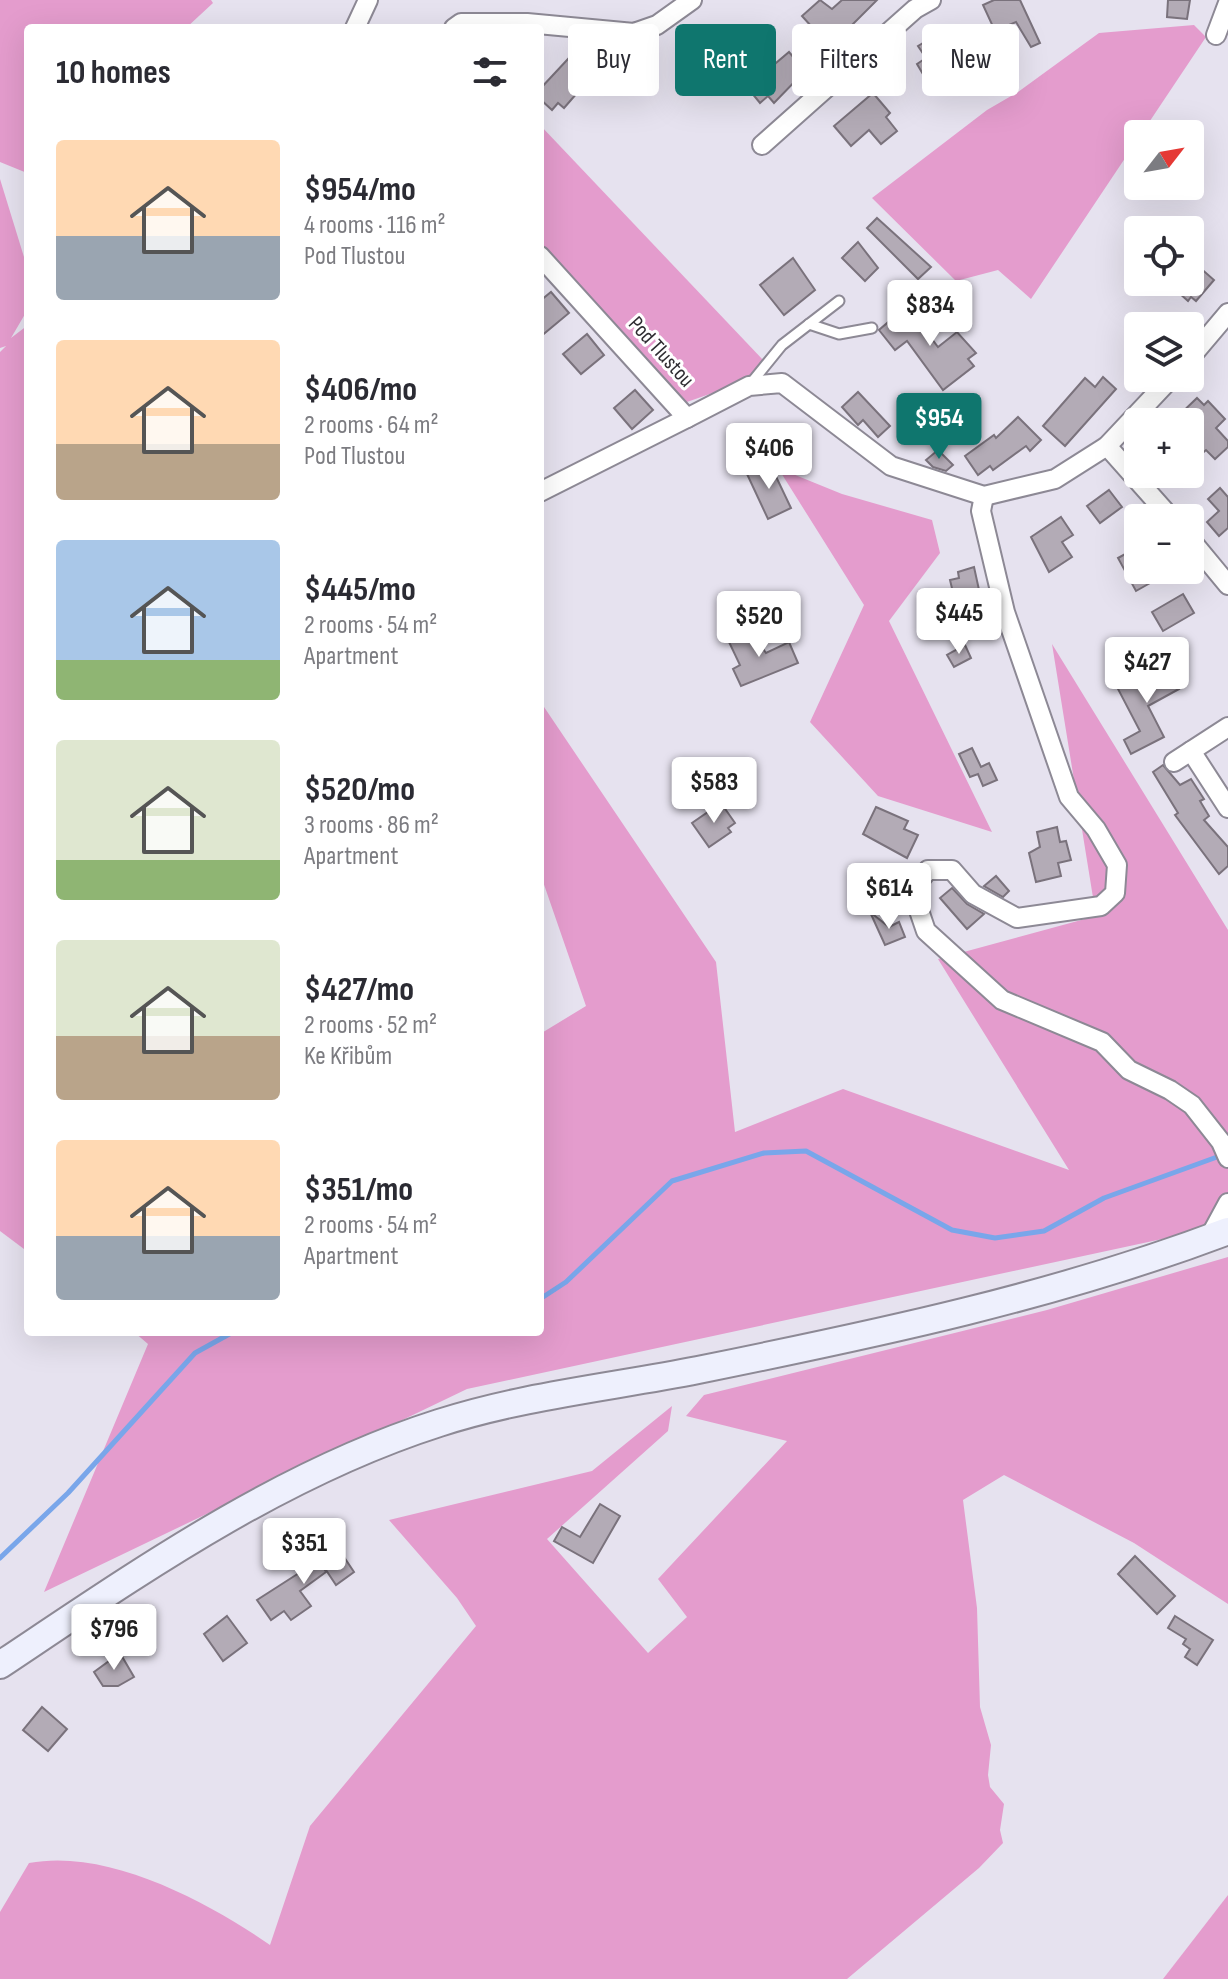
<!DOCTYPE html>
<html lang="en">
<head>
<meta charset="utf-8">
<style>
	:root { --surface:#fff; --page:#f2f2f3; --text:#2b2b33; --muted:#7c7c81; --accent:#0f766e }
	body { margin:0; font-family:"Sofia Sans Condensed",sans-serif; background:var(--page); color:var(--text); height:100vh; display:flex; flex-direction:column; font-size:30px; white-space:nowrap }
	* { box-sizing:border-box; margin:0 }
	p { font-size:26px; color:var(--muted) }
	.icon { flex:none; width:44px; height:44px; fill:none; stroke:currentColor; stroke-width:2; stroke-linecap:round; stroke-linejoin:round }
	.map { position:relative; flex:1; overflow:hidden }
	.details { position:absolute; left:24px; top:24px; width:520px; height:1312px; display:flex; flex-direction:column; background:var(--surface); border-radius:8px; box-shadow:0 8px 32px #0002 }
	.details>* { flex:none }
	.hud { position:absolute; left:568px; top:24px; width:540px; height:72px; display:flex; gap:16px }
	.needle { width:52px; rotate:59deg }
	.fabs { position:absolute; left:1124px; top:120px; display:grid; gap:16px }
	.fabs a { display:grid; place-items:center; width:80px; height:80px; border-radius:8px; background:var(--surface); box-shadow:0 8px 32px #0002; font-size:40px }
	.price { position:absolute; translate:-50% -68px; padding:0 18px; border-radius:8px; background:#fff; color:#222; font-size:26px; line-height:52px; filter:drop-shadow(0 2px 4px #0008) }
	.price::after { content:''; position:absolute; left:50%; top:48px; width:24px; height:18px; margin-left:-12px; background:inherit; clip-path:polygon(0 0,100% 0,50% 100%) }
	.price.selected { background:var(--accent); color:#fff }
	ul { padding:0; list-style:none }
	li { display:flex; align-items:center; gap:24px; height:200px; padding:0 32px }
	li span { display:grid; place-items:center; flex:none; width:224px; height:160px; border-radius:8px; color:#555 }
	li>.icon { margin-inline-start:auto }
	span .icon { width:96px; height:96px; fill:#fffc; stroke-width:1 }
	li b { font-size:34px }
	h2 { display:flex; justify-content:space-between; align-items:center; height:96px; padding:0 32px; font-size:34px }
	.chip { padding:0 28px; border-radius:8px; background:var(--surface); box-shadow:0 8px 32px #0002; font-size:28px; line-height:72px }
	.chip.selected { background:var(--accent); color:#fff }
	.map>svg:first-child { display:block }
	.green { fill:#e49ccd }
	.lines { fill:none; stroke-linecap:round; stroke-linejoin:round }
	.stream { stroke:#79a6ea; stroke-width:5 }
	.building { fill:#b3abb6; stroke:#7a727c; stroke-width:2 }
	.lane-casing { stroke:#8d8995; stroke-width:13 }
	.street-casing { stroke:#8d8995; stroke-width:22 }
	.secondary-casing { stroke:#8d8995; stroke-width:30 }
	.lane { stroke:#fff; stroke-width:9 }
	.street { stroke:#fff; stroke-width:18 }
	.secondary { stroke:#eef0fd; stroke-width:26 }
	.labels { text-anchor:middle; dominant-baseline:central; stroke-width:6; stroke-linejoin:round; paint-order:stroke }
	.street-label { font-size:22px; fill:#2f2d32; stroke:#fff }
</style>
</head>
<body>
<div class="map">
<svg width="1228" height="1979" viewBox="0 0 1228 1979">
	<rect width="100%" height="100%" fill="#e6e2ef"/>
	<g class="green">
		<polygon points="0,0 211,0 213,3 186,28 28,28 27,173 0,162"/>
		<polygon points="1194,25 1206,37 1031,299 998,270 956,281 872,198 987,110 1018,92 1099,33"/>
		<polygon points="540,125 764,361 747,381 684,403 540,246"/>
		<polygon points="0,179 28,270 28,309 11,338 28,325 28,1252 0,1231 0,352 6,346 0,348"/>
		<polygon points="778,468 842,494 932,520 940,553 889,621 992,832 878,796 810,722 864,605"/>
		<polygon points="1052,644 1228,930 1228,1218 1190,1233 467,1389 44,1592 148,1344 134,1332 540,1332 540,1034 586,1006 540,873 540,701 716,962 735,1132 843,1089 1069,1170 938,959 1096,916"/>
		<path d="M1228,1257V1604L1134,1543L1004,1475L963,1500L977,1608L980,1707L991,1745L988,1775L990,1787L1004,1804L1000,1830L1003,1843L979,1868L847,1979H0V1912L29,1863C108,1848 208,1902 270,1945L310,1826L476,1626L457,1598L389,1520L592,1471L672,1406L668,1431L547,1539L648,1653L687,1617L658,1579L787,1441L686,1416L704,1395L1047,1310Z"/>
		<polygon points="1228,1895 1228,1979 1163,1979"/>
	</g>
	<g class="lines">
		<g class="stream">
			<polyline points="540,1299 566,1282 672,1181 764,1153 806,1151 952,1230 995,1238 1044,1231 1104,1198 1217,1157"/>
			<polyline points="0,1558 68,1493 195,1353 233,1332"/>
		</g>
	</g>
	<g class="building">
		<polygon points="820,0 832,9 842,0 877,0 830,47 802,16"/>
		<polygon points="994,0 1020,0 1040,43 1031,47 1016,22 995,31 983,5"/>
		<polygon points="1168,0 1190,0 1187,19 1167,17"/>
		<polygon points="938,34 965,78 951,87 939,74 927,81 917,64 926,58 918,46"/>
		<polygon points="581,45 608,73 598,83 591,77 564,108 558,103 552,110 540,99 540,89"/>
		<polygon points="789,52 805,71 774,103 768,96 760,103 747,87 755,80 749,73 764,61 770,68"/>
		<polygon points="873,93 890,113 886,117 897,131 881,144 869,130 851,146 834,126"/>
		<polygon points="877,218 931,267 918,279 867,228"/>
		<polygon points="858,242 878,268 865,281 842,258"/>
		<polygon points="793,258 815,290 784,315 760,285"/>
		<polygon points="1190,259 1214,280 1196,301 1191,297 1188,301 1167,282 1190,282"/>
		<polygon points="551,292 569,313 540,337 540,301"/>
		<polygon points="907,306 938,347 957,332 976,353 968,359 974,366 943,390 907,341 895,350 879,330"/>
		<polygon points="587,334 604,355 581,374 563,354"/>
		<polygon points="1103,377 1116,389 1065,446 1043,426 1085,378 1095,387"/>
		<polygon points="635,390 653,410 632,429 614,408"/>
		<polygon points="858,392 890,426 878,437 863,420 858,425 842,407"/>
		<polygon points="1197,398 1204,405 1208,401 1225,419 1216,428 1228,441 1228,447 1215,459 1206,450 1190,464 1190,422 1172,422"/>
		<polygon points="1018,417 1041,440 1030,451 1026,446 993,470 990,466 978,475 965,456 994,435 996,438"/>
		<polygon points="938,450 953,465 946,471 933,467 926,460"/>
		<polygon points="770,464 791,508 768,519 747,474"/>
		<polygon points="1220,488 1228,497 1228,528 1219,536 1207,522 1219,511 1208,499"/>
		<polygon points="1109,490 1122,507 1100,523 1087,506"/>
		<polygon points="1061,517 1073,535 1062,542 1072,557 1049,572 1031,537"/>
		<polygon points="1138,547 1138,570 1173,570 1136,591 1118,558"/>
		<polygon points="974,567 981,599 956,605 950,580 959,578 958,572"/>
		<polygon points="1183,594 1194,613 1163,631 1152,612"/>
		<polygon points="751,632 766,653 789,642 798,663 741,686 733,669 740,665 729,642"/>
		<polygon points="965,645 971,658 954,667 947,655"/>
		<polygon points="1164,663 1179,689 1148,706 1164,737 1131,754 1124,740 1140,731 1118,689"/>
		<polygon points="972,748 981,767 989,763 997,780 983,786 978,774 970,777 959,754"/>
		<polygon points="1163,765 1180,785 1191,779 1204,799 1200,801 1209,816 1204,820 1228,847 1228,866 1219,874 1175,815 1178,813 1153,772"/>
		<polygon points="721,803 735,823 728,828 731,832 709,847 692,823"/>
		<polygon points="876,807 908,821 904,829 918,835 907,858 863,834"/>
		<polygon points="1057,827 1060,842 1066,841 1071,860 1058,863 1061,876 1036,882 1029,853 1040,847 1037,832"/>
		<polygon points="996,876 1009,891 1003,897 984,886"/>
		<polygon points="952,888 967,904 984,914 967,929 940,898"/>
		<polygon points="870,912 889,927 899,922 905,937 885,945"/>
		<polygon points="600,1504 620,1516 593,1563 554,1541 562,1527 580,1537"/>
		<polygon points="338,1548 354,1572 336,1585 320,1561 326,1572 300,1591 311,1606 291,1620 284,1611 271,1620 257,1600"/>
		<polygon points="1135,1556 1175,1596 1157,1614 1118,1574"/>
		<polygon points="227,1616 247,1643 223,1661 204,1634"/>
		<polygon points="1175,1616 1213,1640 1197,1665 1185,1657 1190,1649 1183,1644 1186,1639 1168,1628"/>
		<polygon points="120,1653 134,1677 118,1686 103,1686 94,1672"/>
		<polygon points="42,1707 67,1729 48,1751 23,1730"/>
	</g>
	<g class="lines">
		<g class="lane-casing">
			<g id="lane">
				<polyline points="809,324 839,334 872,328"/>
				<polyline points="751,383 782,345 839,301"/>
			</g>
		</g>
		<g class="street-casing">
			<g id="street">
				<polyline points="355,28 368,0"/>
				<polyline points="454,28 461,23 527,23 634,33 657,25 692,0"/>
				<polyline points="1216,35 1228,3"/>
				<polyline points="762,145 915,9 931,0"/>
				<polyline points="540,256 687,418 749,386 782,383 891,466 984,496 1055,479 1107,446 1171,378"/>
				<polyline points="1190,358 1228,313"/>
				<polyline points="1107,446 1171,518"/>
				<polyline points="540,492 687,418"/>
				<polyline points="984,496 981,511 1005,612 1069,797 1096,829 1117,865 1115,893 1101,906 1017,918 973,894 952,870 928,870 912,890 926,931 1002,1000 1102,1042 1129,1070 1170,1090 1192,1105 1221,1142 1228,1158"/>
				<polyline points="1190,539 1228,585"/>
				<polyline points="1191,751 1228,808"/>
				<polyline points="1174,762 1228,727"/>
				<polyline points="1209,1238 1228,1203"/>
			</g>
		</g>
		<g class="secondary-casing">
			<path id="secondary" d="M0,1665C138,1573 279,1474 439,1423C522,1396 612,1387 698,1370C876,1334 1057,1296 1228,1231"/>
		</g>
		<use href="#lane" class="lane"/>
		<use href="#street" class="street"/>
		<use href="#secondary" class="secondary"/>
	</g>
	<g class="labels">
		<g class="street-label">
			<text transform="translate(661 352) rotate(48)">Pod Tlustou</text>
		</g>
	</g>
</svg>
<div class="fabs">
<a><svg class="needle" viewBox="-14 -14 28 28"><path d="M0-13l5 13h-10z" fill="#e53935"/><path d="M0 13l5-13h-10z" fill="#7c7c81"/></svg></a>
<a><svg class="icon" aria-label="locate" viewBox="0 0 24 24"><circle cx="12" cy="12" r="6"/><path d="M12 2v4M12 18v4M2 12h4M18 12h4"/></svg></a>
<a><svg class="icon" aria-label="layers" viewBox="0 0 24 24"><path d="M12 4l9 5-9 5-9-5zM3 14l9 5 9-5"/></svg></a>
<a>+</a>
<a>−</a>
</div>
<b class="price" style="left:930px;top:348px">$834</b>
<b class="price selected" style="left:939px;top:461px">$954</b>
<b class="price" style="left:769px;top:491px">$406</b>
<b class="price" style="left:959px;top:656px">$445</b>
<b class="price" style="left:759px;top:659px">$520</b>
<b class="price" style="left:1147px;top:705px">$427</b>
<b class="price" style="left:714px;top:825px">$583</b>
<b class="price" style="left:889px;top:931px">$614</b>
<b class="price" style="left:304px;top:1586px">$351</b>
<b class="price" style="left:114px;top:1672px">$796</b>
<div class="hud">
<a class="chip">Buy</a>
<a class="chip selected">Rent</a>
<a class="chip">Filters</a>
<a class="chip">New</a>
</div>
<section class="details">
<h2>10 homes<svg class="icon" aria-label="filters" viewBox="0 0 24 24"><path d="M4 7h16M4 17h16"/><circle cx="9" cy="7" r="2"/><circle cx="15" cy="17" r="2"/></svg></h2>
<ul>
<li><span style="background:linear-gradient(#ffd9b3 60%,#9aa5b1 0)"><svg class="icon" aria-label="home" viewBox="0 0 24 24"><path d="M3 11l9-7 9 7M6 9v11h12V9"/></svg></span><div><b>$954/mo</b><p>4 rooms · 116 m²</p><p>Pod Tlustou</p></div></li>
<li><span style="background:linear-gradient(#ffd9b3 65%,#b9a48a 0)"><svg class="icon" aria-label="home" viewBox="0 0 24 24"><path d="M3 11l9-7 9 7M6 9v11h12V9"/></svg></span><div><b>$406/mo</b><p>2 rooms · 64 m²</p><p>Pod Tlustou</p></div></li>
<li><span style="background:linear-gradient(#a9c7e8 75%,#8fb573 0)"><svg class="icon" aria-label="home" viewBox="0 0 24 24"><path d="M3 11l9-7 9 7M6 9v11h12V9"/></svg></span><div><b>$445/mo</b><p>2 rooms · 54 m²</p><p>Apartment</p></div></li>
<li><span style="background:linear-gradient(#dfe7d0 75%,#8fb573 0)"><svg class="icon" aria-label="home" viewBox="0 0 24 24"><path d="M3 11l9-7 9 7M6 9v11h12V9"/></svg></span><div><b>$520/mo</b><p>3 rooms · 86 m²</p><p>Apartment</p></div></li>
<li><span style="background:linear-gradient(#dfe7d0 60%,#b9a48a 0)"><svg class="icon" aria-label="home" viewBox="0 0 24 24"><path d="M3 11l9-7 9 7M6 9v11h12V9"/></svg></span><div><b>$427/mo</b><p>2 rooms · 52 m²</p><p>Ke Křibům</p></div></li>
<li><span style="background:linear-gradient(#ffd9b3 60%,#9aa5b1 0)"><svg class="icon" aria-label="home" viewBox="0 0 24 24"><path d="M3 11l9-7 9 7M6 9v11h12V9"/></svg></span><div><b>$351/mo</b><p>2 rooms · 54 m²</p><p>Apartment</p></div></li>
</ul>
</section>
</div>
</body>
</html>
